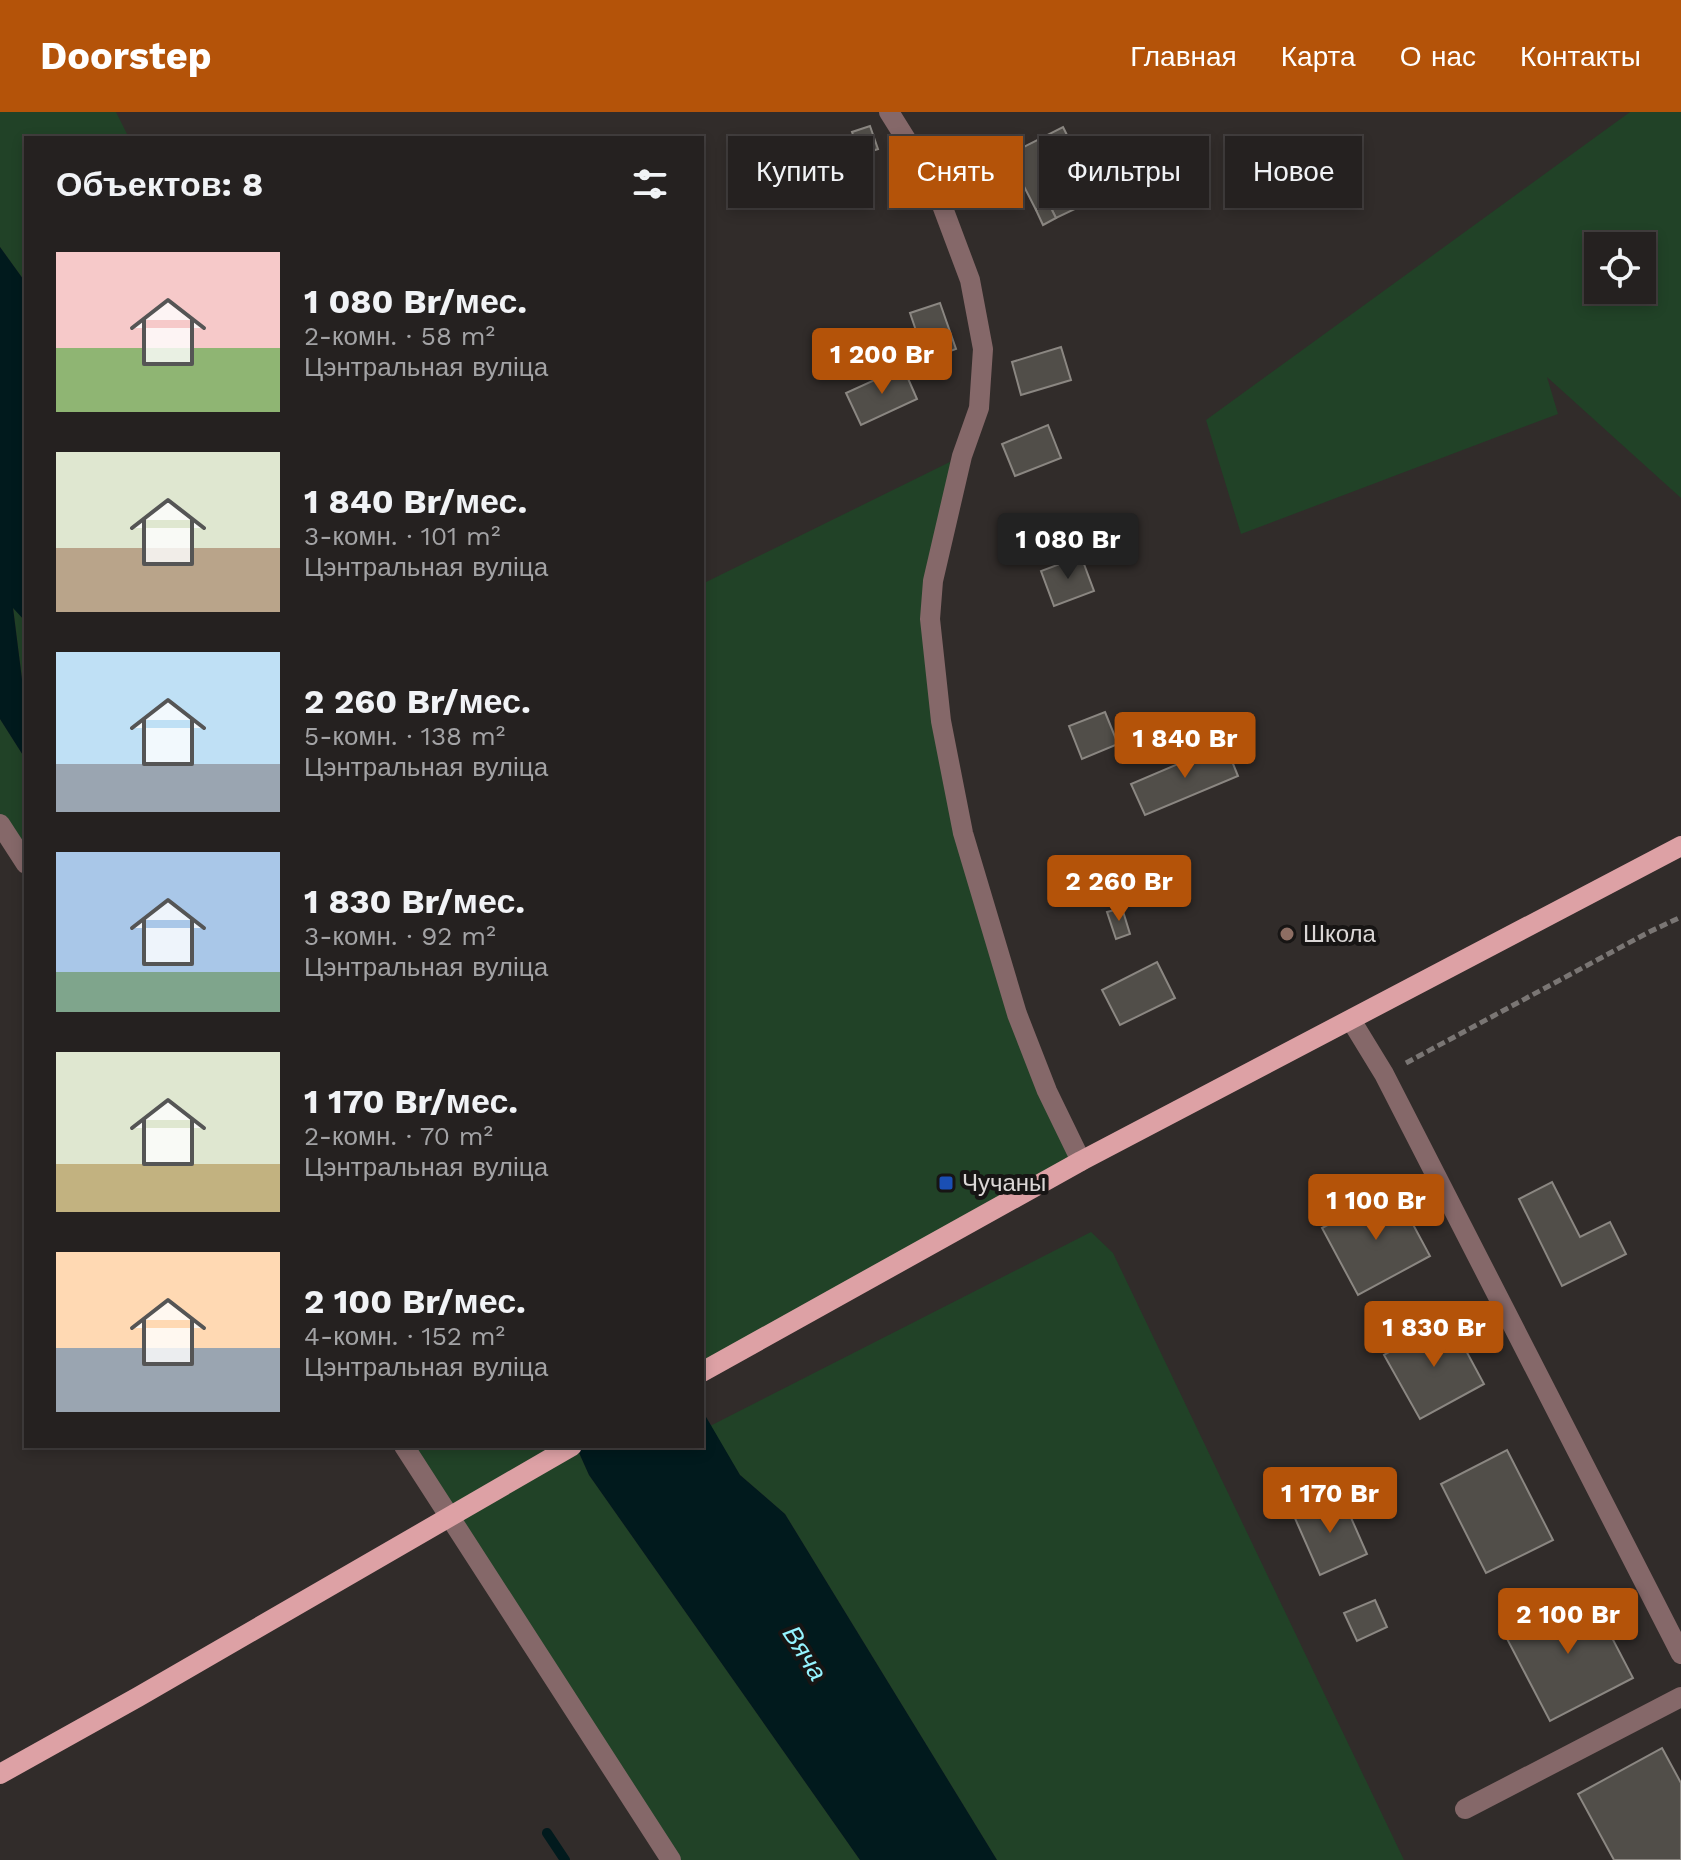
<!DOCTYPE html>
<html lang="ru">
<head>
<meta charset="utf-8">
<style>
	:root { --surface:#252120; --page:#312e2d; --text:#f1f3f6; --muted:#a3a3a5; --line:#423e3e; --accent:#b45309 }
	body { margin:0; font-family:"Work Sans",sans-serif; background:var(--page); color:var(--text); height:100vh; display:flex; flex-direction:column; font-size:30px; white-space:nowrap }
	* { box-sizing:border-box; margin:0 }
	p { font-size:26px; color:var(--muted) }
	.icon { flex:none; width:44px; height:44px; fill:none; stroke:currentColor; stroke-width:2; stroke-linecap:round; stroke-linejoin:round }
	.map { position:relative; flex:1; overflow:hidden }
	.panel { position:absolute; left:24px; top:24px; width:680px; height:1312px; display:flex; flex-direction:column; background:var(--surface); border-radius:0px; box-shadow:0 4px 12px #0003,0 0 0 2px var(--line) }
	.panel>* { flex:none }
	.guide { position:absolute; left:728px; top:24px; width:760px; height:72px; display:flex; gap:16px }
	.controls { position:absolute; left:1584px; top:120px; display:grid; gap:16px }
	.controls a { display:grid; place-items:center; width:72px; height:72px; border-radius:0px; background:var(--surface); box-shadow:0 4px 12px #0003,0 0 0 2px var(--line); font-size:40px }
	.price { position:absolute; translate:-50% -68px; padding:0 18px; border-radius:8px; background:var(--accent); color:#fff; font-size:26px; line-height:52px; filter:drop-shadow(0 2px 4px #0008) }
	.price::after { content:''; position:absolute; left:50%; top:48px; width:24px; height:18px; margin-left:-12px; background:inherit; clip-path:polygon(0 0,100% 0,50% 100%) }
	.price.active { background:#222; color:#fff }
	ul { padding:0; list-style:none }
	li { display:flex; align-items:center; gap:24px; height:200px; padding:0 32px }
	li span { display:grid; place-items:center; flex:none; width:224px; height:160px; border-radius:0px; color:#555 }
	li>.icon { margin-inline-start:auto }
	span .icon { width:96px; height:96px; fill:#fffc; stroke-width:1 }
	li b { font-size:34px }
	h2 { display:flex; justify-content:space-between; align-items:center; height:96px; padding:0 32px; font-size:34px }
	.chip { padding:0 28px; border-radius:0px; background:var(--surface); box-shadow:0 4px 12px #0003,0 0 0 2px var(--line); font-size:28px; line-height:72px }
	.chip.active { background:var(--accent); color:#fff }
	header { display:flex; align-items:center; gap:48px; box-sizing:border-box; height:112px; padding:0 40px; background:var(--accent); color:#fff }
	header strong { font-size:38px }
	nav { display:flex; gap:44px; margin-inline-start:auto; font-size:28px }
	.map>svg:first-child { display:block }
	.green { fill:#214227; fill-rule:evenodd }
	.water { fill:#011a1d }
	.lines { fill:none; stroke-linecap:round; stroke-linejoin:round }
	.stream { stroke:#011a1d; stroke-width:10 }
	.building { fill:#514e49; stroke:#8b8782; stroke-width:2 }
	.path { stroke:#7a7674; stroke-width:5; stroke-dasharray:8 4; stroke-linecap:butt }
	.minor { stroke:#856869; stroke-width:20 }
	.major { stroke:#dda1a5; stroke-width:20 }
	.education-dot { fill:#8d6e63; stroke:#171514; stroke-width:3 }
	.transit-dot { fill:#1a4fb4; stroke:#171514; stroke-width:3 }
	.labels { text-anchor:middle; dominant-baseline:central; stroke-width:8; stroke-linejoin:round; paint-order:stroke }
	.poi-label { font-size:24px; fill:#dbd7d6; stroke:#171514; text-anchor:start }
	.water-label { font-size:26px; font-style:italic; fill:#95f4ff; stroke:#171514 }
</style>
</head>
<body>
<header>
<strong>Doorstep</strong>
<nav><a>Главная</a><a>Карта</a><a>О нас</a><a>Контакты</a></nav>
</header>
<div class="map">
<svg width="1681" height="1748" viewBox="0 0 1681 1748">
	<rect width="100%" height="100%" fill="#312c2a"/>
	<g class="green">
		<polygon points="0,0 116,0 129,26 26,26 26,171 0,135"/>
		<path d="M1630,0H1681V386L1547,265L1558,302L1241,422L1206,308ZM1598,134H1642V178H1598Z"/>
		<polygon points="962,344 933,469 941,609 1017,902 1081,1049 702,1260 702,472"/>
		<polygon points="13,494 26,511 26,599"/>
		<polygon points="0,607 26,648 26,752 0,712"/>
		<polygon points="1091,1120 1113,1141 1404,1748 997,1748 785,1402 740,1363 710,1314"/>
		<polygon points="404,1334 576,1334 589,1363 860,1748 671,1748"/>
	</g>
	<g class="water">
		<polygon points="0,135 26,171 26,510 13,496 26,599 26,648 0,607"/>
		<polygon points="702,1298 740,1363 785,1402 997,1748 860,1748 589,1363 576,1334 702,1334"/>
	</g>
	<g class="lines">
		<polyline class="stream" points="547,1721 565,1748"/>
	</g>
	<g class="building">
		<polygon points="870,14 878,37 860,43 852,20"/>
		<polygon points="1063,15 1098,86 1056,106 1049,92 1036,98 1008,43"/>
		<polygon points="1049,92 1056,106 1043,113 1036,98"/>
		<polygon points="940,191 956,237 926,248 910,201"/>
		<polygon points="1061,235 1071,268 1021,283 1012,250"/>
		<polygon points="903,255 917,287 861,313 846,281"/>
		<polygon points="1048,313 1061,346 1015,364 1002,332"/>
		<polygon points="1081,444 1094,479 1054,494 1041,459"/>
		<polygon points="1105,600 1118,632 1082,647 1069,614"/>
		<polygon points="1225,632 1238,664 1145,703 1131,672"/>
		<polygon points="1122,796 1130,822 1116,827 1107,800"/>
		<polygon points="1157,850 1175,886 1120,913 1102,878"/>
		<polygon points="1552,1070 1580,1125 1610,1110 1626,1142 1562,1174 1519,1087"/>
		<polygon points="1394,1077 1430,1144 1358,1183 1322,1116"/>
		<polygon points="1449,1207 1484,1272 1420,1307 1384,1243"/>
		<polygon points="1507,1338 1553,1428 1486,1461 1441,1372"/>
		<polygon points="1341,1383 1367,1442 1320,1463 1294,1404"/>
		<polygon points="1587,1478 1633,1566 1550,1609 1504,1521"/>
		<polygon points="1375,1488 1387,1515 1357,1529 1344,1501"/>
		<polygon points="1662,1636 1681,1671 1681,1748 1614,1748 1578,1682"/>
	</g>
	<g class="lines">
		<polyline class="path" points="1406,951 1649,820 1681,805"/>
		<g class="minor">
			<polyline points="889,0 934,72 970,168 983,237 979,296 962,344 933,469 930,507 941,609 963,721 1017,902 1047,979 1081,1049"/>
			<polyline points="0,712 26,752"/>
			<polyline points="1351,908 1384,962 1681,1542"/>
			<polyline points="404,1334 671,1748"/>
			<polyline points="1465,1697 1681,1585"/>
		</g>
		<g class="major">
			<polyline points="702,1260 1081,1049 1681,734"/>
			<polyline points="0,1662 138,1585 572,1334"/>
		</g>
	</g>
	<circle class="education-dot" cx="1287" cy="822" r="8"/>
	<rect class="transit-dot" x="938" y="1063" width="16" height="16" rx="4"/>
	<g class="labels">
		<g class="poi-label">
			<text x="1303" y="822">Школа</text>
			<text x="962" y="1071">Чучаны</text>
		</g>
		<g class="water-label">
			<text transform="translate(805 1541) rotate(58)">Вяча</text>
		</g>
	</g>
</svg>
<div class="controls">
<a><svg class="icon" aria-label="locate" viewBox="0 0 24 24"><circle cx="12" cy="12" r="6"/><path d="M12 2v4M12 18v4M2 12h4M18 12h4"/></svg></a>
</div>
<b class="price" style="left:882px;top:284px">1 200 Br</b>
<b class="price active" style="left:1068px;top:469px">1 080 Br</b>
<b class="price" style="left:1185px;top:668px">1 840 Br</b>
<b class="price" style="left:1119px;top:811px">2 260 Br</b>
<b class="price" style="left:1376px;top:1130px">1 100 Br</b>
<b class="price" style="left:1434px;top:1257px">1 830 Br</b>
<b class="price" style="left:1330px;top:1423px">1 170 Br</b>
<b class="price" style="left:1568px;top:1544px">2 100 Br</b>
<div class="guide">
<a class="chip">Купить</a>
<a class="chip active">Снять</a>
<a class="chip">Фильтры</a>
<a class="chip">Новое</a>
</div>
<section class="panel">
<h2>Объектов: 8<svg class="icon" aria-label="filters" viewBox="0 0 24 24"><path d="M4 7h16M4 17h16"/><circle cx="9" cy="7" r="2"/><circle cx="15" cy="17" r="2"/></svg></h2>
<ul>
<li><span style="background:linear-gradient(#f6c9c9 60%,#8fb573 0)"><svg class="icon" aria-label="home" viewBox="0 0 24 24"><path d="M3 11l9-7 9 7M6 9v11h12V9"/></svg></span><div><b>1 080 Br/мес.</b><p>2-комн. · 58 m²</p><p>Цэнтральная вуліца</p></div></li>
<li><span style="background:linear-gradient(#dfe7d0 60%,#b9a48a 0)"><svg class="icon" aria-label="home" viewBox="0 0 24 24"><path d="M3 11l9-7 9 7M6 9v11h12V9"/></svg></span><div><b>1 840 Br/мес.</b><p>3-комн. · 101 m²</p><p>Цэнтральная вуліца</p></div></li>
<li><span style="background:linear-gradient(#bfe0f5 70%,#9aa5b1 0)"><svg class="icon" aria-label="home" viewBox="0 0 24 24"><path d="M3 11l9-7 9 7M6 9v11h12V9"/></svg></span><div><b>2 260 Br/мес.</b><p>5-комн. · 138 m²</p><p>Цэнтральная вуліца</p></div></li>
<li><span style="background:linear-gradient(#a9c7e8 75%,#7fa58c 0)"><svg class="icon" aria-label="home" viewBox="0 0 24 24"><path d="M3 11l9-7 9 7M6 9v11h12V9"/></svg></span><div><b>1 830 Br/мес.</b><p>3-комн. · 92 m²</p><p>Цэнтральная вуліца</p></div></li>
<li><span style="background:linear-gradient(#dfe7d0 70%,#c2b280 0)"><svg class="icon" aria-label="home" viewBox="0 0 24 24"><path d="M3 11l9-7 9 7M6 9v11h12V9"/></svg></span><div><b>1 170 Br/мес.</b><p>2-комн. · 70 m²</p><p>Цэнтральная вуліца</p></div></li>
<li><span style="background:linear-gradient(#ffd9b3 60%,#9aa5b1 0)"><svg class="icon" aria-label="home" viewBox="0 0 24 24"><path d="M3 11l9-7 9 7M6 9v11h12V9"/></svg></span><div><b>2 100 Br/мес.</b><p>4-комн. · 152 m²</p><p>Цэнтральная вуліца</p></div></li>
</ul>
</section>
</div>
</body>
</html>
